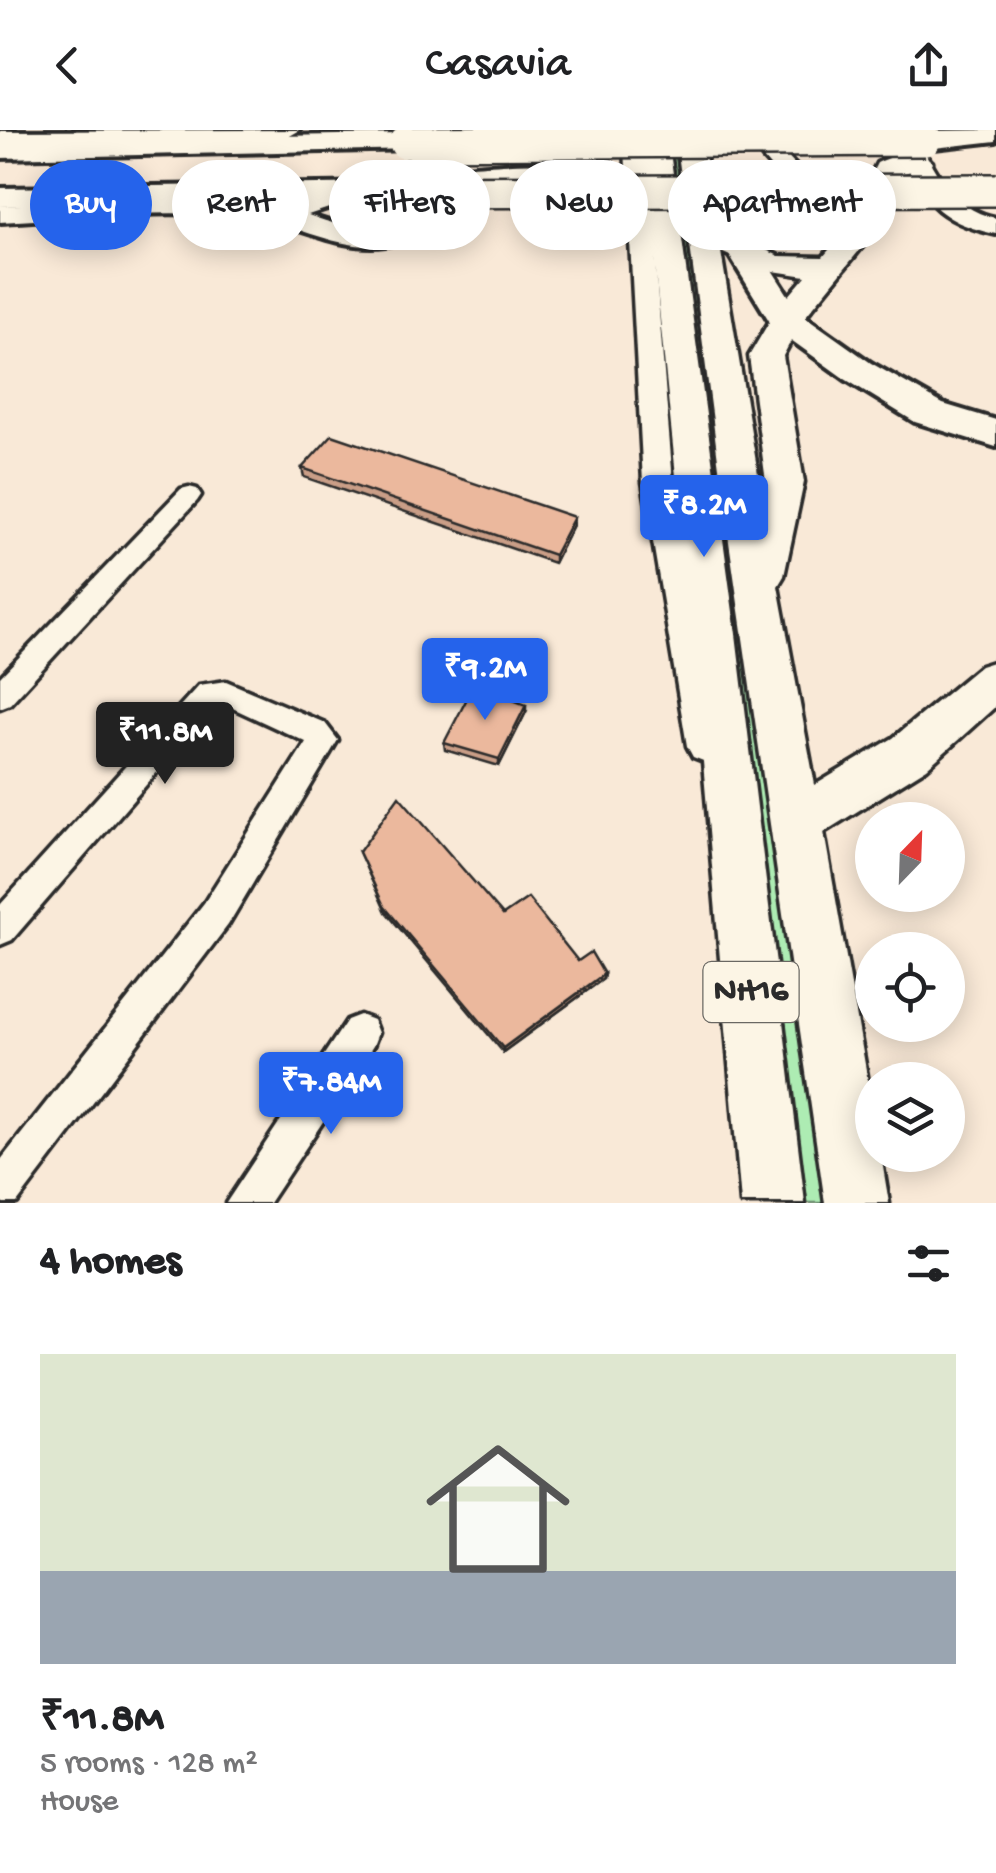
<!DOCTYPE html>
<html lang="en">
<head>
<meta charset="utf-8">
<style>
	:root { --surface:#fff; --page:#f2f2f2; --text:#202124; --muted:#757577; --line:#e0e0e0; --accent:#2563eb }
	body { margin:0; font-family:"Gochi Hand",sans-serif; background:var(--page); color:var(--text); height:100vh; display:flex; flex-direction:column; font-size:38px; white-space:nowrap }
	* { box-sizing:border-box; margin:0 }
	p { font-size:32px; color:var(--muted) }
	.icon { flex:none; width:55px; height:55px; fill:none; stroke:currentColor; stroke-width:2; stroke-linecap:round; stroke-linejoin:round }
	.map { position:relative; height:1073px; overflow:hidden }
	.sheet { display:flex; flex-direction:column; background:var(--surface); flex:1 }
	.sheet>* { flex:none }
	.hud { position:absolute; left:30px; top:30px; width:938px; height:90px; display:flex; gap:20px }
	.needle { width:65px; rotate:23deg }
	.buttons { position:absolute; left:855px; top:672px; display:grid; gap:20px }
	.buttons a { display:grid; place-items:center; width:110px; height:110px; border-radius:50%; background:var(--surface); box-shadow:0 5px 25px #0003; font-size:50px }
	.price { position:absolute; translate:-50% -85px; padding:0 22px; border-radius:10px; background:var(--accent); color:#fff; font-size:32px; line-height:65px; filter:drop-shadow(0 2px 5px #0008) }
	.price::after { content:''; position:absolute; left:50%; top:60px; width:30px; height:22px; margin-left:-15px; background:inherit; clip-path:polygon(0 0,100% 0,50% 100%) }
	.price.current { background:#222; color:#fff }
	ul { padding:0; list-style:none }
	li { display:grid; align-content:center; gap:20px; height:530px; padding:0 40px }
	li+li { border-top:2px solid var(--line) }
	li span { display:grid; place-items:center; height:310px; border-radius:0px; color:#555 }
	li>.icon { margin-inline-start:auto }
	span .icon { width:180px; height:180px; fill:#fffc; stroke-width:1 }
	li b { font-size:42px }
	h2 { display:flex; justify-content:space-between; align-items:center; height:120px; padding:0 40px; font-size:42px }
	.pill { padding:0 35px; border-radius:45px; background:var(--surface); box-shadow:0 5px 25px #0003; font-size:35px; line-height:90px }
	.pill.current { background:var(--accent); color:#fff }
	header { display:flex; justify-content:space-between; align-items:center; height:130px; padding:0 40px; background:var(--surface); font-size:45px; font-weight:600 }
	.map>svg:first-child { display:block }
	.green { fill:#adecb3; stroke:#6c8c6f; stroke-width:2.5 }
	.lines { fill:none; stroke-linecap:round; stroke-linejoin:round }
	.minor-casing { stroke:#2b2b2b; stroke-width:7 }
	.tertiary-casing { stroke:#2b2b2b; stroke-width:7 }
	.primary-casing { stroke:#2b2b2b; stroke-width:8 }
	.trunk-casing { stroke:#2b2b2b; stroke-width:7 }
	.motorway-casing { stroke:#2b2b2b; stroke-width:8 }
	.minor { fill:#fcf5e5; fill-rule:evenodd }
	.tertiary { fill:#fcf5e5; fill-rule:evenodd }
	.primary { fill:#fcf5e5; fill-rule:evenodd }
	.trunk { fill:#fcf5e5; fill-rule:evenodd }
	.motorway { fill:#fcf5e5; fill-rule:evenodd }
	.motorway-bridge-casing { stroke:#2b2b2b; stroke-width:36; stroke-linecap:butt }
	.motorway-bridge { stroke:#fcf5e5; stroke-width:31 }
	.wall { fill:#ca9e87; stroke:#2b2b2b; stroke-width:2.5 }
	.shaded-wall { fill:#a4816e; stroke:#2b2b2b; stroke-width:2.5 }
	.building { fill:#ebb89d; stroke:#2b2b2b; stroke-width:2.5 }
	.labels { text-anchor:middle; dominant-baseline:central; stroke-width:10; stroke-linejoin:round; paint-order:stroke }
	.shield { fill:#fcf5e5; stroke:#6a6863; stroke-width:2.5 }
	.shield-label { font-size:35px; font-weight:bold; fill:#2b2b2b }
</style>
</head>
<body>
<header><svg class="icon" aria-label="back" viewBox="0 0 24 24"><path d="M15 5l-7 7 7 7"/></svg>Casavia<svg class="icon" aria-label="share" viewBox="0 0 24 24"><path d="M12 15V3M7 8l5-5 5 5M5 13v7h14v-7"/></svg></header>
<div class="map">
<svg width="996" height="1073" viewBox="0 0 996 1073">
	<rect width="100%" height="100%" fill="#f9e9d7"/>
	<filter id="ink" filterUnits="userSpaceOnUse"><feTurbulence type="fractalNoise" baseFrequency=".01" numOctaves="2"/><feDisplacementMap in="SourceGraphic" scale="20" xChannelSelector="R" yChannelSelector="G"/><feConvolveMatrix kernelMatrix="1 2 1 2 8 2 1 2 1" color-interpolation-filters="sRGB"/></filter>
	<g filter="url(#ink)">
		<polygon class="green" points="662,0 682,0 835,1073 802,1073"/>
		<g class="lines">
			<g class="minor-casing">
				<g id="minor">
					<polygon points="189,357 197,359 201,365 197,371 10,574 0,578 0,547 181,359"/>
					<polygon points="226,551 325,593 338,610 228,795 17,1073 0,1073 0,1031 204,773 306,612 224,574 216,574 12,810 0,815 0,775 199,555"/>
					<polygon points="360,885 373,890 378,903 373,916 269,1073 226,1073 347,890"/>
				</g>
			</g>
			<g class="tertiary-casing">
				<g id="tertiary">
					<polygon points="624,0 644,0 673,352 725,616 719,627 706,632 693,627 687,616 643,352"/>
					<path d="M740,0H761L842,83L869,98L866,103C830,112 762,28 740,0Z"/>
				</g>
			</g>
			<g class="primary-casing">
				<g id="primary">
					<polygon points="299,0 287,7 0,15 0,1"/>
					<path d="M425,0H449L445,40C479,32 631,27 652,51L639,59L534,48L454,54L443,56C437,92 421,110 385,115C340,122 295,93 251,88C168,77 83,88 0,92V76C93,72 190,58 282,77C316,84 376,119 406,88C421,73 422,21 425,0Z"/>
					<path d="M889,0H913C934,38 949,79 996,88V104C926,90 919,58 889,0Z"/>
				</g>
			</g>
			<g class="trunk-casing">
				<g id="trunk">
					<polygon points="641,0 667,0 736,504 805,1073 741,1073 692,504"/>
					<path d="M675,0H701L717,97L779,126L823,127L839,108L877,33C893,26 918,17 932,32L928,38L897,44L867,111L801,192L783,226L804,352L784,446L778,456L815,655L893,608L980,536L996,531V576L927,638L824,702L872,974V1025H881L889,1073H825L726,391ZM721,122L760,139L806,146L775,182L749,226L766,352L762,368Z"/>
					<polygon points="349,54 363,62 359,68 281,94 271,91 267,85 271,79"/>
				</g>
			</g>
			<g class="motorway-casing">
				<g id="motorway">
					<polygon points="996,0 996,11 925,19 915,16 911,10 915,4 925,1"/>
					<polygon points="405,4 415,7 419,13 415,19 0,28 0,10"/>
					<polygon points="392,53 403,56 407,62 403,68 0,76 0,58"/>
					<polygon points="746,115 758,118 799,182 871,233 943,274 996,290 996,317 915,292 845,249 773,197 729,125 734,118"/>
				</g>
			</g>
			<use href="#minor" class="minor"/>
			<use href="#tertiary" class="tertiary"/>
			<use href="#primary" class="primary"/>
			<use href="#trunk" class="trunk"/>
			<use href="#motorway" class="motorway"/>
			<g class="motorway-bridge-casing">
				<g id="motorway-bridge">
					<polyline points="405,13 925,10"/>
					<polyline points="392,62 996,60"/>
				</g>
			</g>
			<use href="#motorway-bridge" class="motorway-bridge"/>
		</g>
		<g class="wall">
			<polygon points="302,338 574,387 573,395 554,433 304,347"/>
			<polygon points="526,582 499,636 445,620 444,613"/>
			<polygon points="359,722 503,785 578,831 604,844 603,849 503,922 386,782"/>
		</g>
		<g class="shaded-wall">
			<polygon points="574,387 573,395 554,433 554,425"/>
			<polygon points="526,575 526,582 499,636 499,629"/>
			<polygon points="604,844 603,849 503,922 503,918"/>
		</g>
		<g class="building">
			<polygon points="332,305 574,387 554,425 302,338"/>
			<polygon points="474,555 526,575 499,629 444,613"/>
			<polygon points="399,666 503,785 528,768 578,831 591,822 604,844 503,918 384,776 359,722"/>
		</g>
	</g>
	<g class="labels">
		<rect class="shield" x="703.5" y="832" width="95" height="60" rx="8"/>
		<g class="shield-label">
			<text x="751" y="862">NH16</text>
		</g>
	</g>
</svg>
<div class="buttons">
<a><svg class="needle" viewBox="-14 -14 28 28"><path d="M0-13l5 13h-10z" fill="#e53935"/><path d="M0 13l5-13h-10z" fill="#757577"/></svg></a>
<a><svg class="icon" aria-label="locate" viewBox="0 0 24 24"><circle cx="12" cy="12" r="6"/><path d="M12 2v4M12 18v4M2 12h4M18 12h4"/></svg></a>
<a><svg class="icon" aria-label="layers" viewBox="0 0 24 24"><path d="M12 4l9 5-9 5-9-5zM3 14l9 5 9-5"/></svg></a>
</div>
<b class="price" style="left:704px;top:430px">₹8.2M</b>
<b class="price" style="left:485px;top:593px">₹9.2M</b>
<b class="price current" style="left:165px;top:657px">₹11.8M</b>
<b class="price" style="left:331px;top:1007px">₹7.84M</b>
<div class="hud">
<a class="pill current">Buy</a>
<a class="pill">Rent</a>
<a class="pill">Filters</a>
<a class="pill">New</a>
<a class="pill">Apartment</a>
</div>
</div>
<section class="sheet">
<h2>4 homes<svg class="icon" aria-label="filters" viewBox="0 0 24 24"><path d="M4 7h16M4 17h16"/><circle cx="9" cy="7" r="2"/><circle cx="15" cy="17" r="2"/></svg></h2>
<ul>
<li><span style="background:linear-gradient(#dfe7d0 70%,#9aa5b1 0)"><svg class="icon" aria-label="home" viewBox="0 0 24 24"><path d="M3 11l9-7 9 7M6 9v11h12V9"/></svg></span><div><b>₹11.8M</b><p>5 rooms · 128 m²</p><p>House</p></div></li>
</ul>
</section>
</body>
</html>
